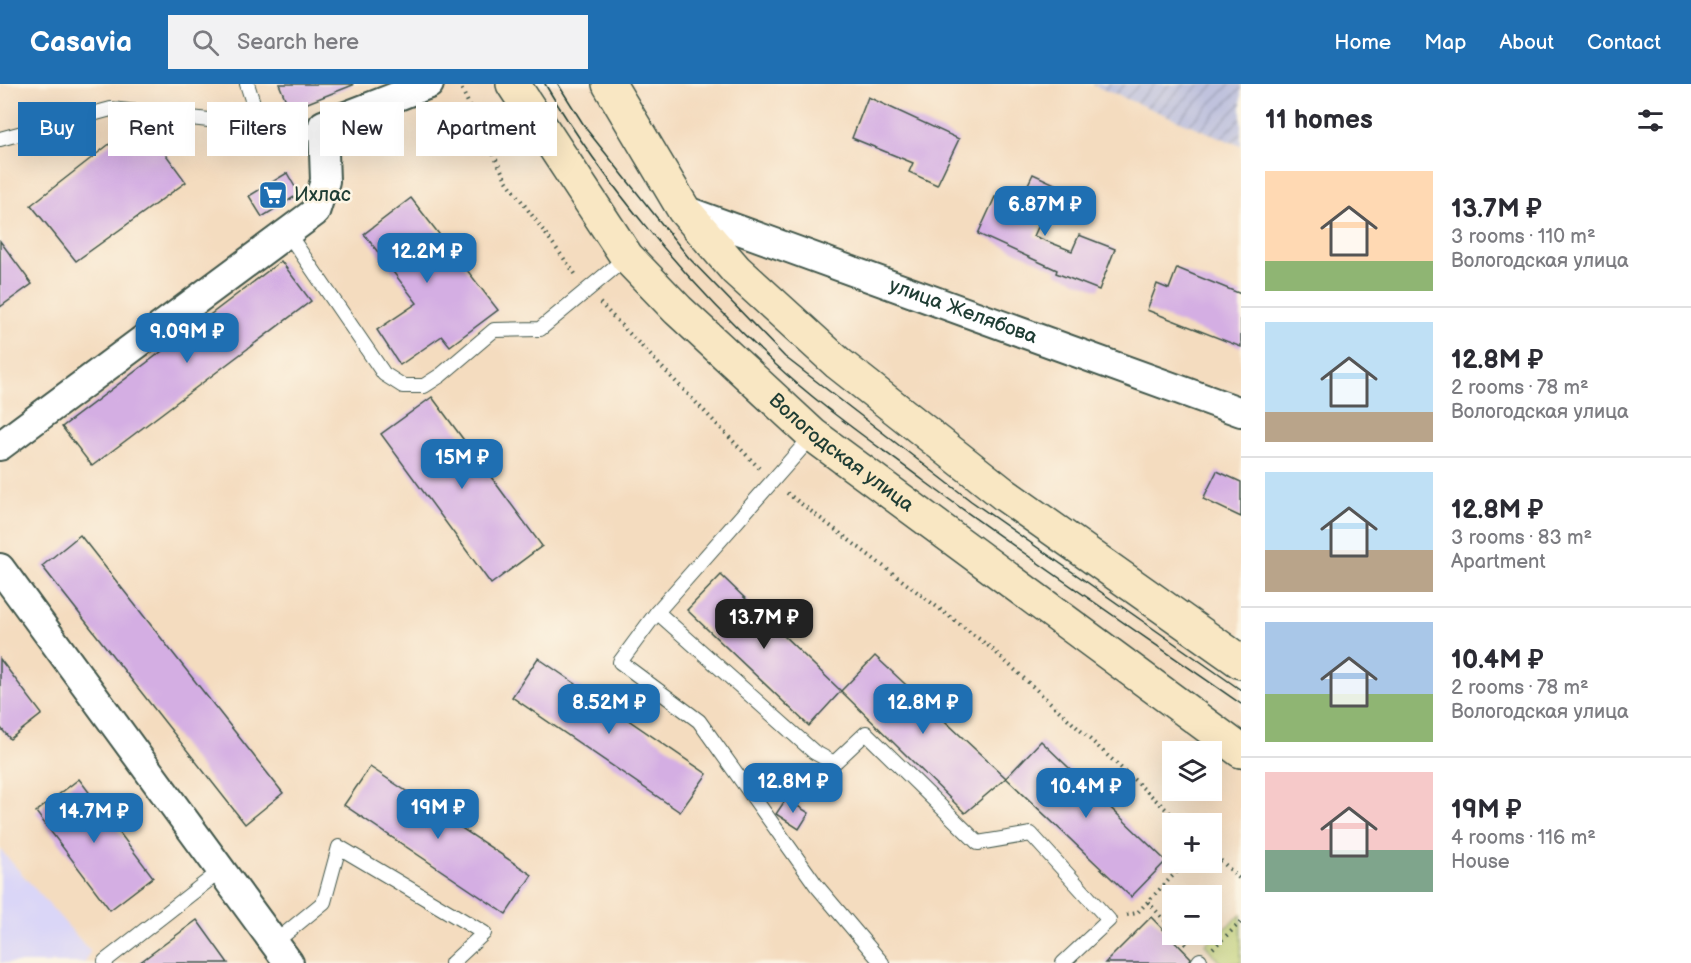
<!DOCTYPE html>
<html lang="en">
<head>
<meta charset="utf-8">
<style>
	:root { --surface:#fff; --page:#f2f2f3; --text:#2b2b33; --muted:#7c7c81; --line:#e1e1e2; --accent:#1f6fb2 }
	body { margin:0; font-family:"Balsamiq Sans",sans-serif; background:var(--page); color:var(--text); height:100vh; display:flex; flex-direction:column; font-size:22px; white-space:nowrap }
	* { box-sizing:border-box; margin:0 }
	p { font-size:20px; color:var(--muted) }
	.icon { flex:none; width:33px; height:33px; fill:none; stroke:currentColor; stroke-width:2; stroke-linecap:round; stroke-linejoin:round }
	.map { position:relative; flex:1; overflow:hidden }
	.details { display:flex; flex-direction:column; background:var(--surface); width:450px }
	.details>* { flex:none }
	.top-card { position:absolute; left:18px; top:18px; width:570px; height:54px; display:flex; gap:12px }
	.tools { position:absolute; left:1162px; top:657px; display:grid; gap:12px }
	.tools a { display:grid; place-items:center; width:60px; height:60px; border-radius:0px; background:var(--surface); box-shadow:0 6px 24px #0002; font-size:30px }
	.price { position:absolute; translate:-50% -51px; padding:0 14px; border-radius:12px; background:var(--accent); color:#fff; font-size:20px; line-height:39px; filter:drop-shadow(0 2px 3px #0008) }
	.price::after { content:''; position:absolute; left:50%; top:36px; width:18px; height:14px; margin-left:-9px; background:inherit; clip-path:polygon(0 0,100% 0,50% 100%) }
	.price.active { background:#222; color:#fff }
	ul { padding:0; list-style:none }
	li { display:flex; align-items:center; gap:18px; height:150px; padding:0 24px }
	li+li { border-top:2px solid var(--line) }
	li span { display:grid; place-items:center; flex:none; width:168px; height:120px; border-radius:0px; color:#555 }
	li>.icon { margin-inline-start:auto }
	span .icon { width:72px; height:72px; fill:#fffc; stroke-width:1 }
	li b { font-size:26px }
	h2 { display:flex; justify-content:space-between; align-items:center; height:72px; padding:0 24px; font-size:26px }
	.pill { padding:0 21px; border-radius:0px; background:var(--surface); box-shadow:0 6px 24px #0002; font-size:21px; line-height:54px }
	.pill.active { background:var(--accent); color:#fff }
	header { display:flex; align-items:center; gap:36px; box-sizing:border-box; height:84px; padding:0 30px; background:var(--accent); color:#fff }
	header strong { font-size:28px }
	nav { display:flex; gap:33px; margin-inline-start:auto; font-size:21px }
	.search { width:420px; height:54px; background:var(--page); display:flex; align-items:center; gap:15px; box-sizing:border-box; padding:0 21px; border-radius:0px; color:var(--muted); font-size:22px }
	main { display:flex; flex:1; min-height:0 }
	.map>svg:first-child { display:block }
	.built { fill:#dad6f7 }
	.industrial { fill:url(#industrial-furrows) }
	.grass { fill:#becf72; stroke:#6e8653; stroke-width:1.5 }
	.building { fill:#d4aee3 }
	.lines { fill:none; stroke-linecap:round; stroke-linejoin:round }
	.service-casing { stroke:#3f5549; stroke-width:16 }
	.minor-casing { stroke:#3f5549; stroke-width:32 }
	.secondary-casing { stroke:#3f5549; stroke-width:36 }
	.path { stroke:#3f5549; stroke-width:4; stroke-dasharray:1.5 4.5; stroke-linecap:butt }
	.service { stroke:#fff; stroke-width:14 }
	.minor { stroke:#fff; stroke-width:28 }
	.secondary { stroke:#f9e7c3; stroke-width:33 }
	.tram { stroke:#1f3d34; stroke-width:1.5 }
	.labels { text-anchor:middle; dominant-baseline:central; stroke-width:5; stroke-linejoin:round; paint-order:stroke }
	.poi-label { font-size:20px; fill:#1f3d34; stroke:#fcf5e5; text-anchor:start }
	.street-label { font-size:20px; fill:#1f3d34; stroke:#fcf5e5 }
</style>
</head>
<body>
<header>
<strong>Casavia</strong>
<div class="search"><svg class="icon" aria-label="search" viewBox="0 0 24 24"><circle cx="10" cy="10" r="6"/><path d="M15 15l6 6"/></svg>Search here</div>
<nav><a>Home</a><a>Map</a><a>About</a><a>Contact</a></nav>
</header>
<main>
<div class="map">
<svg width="1241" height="879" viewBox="0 0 1241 879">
	<defs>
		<pattern id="industrial-furrows" width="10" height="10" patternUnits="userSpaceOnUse" patternTransform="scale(1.5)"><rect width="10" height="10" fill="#c0c2dd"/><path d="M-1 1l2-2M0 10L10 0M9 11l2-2" fill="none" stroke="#9b9fb4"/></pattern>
	</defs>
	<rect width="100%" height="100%" fill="#fcf5e5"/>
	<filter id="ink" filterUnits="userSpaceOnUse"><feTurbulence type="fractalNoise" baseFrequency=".0167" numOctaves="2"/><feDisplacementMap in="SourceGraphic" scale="12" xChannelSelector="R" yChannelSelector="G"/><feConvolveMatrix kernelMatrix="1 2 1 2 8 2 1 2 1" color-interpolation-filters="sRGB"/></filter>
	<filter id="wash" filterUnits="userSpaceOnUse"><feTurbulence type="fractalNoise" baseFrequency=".008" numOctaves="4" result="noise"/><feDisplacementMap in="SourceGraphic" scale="24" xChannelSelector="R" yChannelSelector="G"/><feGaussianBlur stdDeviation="1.35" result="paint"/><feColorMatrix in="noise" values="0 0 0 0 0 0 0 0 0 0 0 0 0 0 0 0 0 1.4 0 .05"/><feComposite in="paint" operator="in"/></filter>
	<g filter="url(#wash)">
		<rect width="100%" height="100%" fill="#f4dcbf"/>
		<polygon class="built" points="0,765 90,867 85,879 0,879"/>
		<polygon class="industrial" points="1090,0 1241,0 1241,62"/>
		<polygon class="grass" points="1241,831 1241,879 1220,879 1205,860"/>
		<g id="blocks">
			<g class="building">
				<polygon points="279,0 352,0 353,1 290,26"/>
				<polygon points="868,13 959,55 937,101 909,88 913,79 852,54"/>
				<polygon points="139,37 142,38 186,98 76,177 31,121"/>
				<polygon points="287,89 299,110 262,133 249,112"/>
				<polygon points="1033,90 1057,101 1034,152 1072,167 1079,151 1115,165 1099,206 1056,189 1057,186 978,150 995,113 1017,123"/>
				<polygon points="411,114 498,226 450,262 442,252 400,281 377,246 417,219 364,150"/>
				<polygon points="0,157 32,200 0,223"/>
				<polygon points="281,177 311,217 92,382 62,343"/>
				<polygon points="1177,184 1241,210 1241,263 1147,226 1157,200 1169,205"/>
				<polygon points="432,313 542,462 491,500 381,350"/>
				<polygon points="1217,387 1241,398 1241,433 1203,415"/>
				<polygon points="80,451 283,709 245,740 42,482"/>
				<polygon points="721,491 841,607 809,642 687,526"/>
				<polygon points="875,572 1006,694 965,729 841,607"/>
				<polygon points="538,574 707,690 680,728 512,613"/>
				<polygon points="0,575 42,630 10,655 0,643"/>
				<polygon points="1041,657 1166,777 1131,813 1006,694"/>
				<polygon points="370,683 532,791 506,830 344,721"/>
				<polygon points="79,695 153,793 110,826 36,728"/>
				<polygon points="786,715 809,729 799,745 776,730"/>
				<polygon points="1151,833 1191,874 1189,879 1105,879"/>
				<polygon points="197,836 228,879 139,879"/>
			</g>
		</g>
	</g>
	<g filter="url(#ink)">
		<use href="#blocks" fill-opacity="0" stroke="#3f5549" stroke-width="1.5"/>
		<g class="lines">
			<g class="service-casing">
				<g id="service">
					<path d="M247,0C254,19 259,56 287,55C298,54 313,45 323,41"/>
					<polyline points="0,55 111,25 262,42"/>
					<polyline points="287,148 384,290 403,302 424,302 441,291 494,246 540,245 627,173"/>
					<polyline points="813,351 657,528 814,668 834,679 866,649 978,759 1031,750 1109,836 1063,879"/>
					<polyline points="657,528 620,578 699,637 816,801 882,879"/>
					<polyline points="274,859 324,818 339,763 484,849 452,879"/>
					<polyline points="106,879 105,877 223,785"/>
					<polyline points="1198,879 1200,876"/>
				</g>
			</g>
			<g class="minor-casing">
				<g id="minor">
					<path id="s1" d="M684,126L1241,328"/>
					<polyline points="0,362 315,128 325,97 323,41 429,0"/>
					<polyline points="0,484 289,879"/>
				</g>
			</g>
			<g class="secondary-casing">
				<g id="secondary">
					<path id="s2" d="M513,0L627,173L678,226L813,351L1241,667"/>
					<polyline points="609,0 684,126 736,186 838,279 1005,411 1241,578"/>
				</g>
			</g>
			<g class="path">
				<polyline points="459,0 506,96 576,191"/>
				<polyline points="600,219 759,384"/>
				<polyline points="787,409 991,564 1182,740"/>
				<polyline points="1212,768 1241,796"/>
				<polyline points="1148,818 1173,845"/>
				<polyline points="1127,831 1137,829 1186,778"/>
				<polyline points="1178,850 1188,863"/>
				<polyline points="1213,864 1241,838"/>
			</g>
			<use href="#service" class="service"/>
			<use href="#minor" class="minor"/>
			<use href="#secondary" class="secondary"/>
			<g class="tram">
				<path d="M545,0C605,101 689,200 775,280C821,323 874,359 924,397C1028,474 1135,546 1241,620"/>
				<polyline points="558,0 587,46 689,174 785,273 971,417 1241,606"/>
			</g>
		</g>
	</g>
	<defs>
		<g id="supermarket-square" transform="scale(1.5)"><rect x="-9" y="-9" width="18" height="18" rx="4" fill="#1f6fb2" stroke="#fcf5e5"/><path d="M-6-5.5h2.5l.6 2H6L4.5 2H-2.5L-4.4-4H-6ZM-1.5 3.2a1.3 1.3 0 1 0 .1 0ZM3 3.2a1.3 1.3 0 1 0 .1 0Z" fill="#fff"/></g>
	</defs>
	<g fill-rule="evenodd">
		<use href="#supermarket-square" x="273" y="111"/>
	</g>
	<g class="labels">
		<g class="poi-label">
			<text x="294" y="111">Ихлас</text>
		</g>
		<g class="street-label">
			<text stroke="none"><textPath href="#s1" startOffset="297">улица Желябова</textPath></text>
			<text stroke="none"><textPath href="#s2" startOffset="498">Вологодская улица</textPath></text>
		</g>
	</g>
</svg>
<div class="tools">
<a><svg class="icon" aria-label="layers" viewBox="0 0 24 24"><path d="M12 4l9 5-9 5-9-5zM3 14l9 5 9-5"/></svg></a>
<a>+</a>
<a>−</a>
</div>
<b class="price" style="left:1045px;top:153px">6.87M ₽</b>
<b class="price" style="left:427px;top:200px">12.2M ₽</b>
<b class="price" style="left:187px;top:280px">9.09M ₽</b>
<b class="price" style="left:462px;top:406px">15M ₽</b>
<b class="price active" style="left:764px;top:566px">13.7M ₽</b>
<b class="price" style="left:609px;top:651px">8.52M ₽</b>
<b class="price" style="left:923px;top:651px">12.8M ₽</b>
<b class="price" style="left:793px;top:730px">12.8M ₽</b>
<b class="price" style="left:1086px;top:735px">10.4M ₽</b>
<b class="price" style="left:438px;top:756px">19M ₽</b>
<b class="price" style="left:94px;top:760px">14.7M ₽</b>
<div class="top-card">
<a class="pill active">Buy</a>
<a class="pill">Rent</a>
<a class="pill">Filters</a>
<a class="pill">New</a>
<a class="pill">Apartment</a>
</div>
</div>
<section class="details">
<h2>11 homes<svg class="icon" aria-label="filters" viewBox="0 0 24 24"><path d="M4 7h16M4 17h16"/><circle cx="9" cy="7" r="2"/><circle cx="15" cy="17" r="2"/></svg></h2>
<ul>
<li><span style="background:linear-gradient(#ffd9b3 75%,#8fb573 0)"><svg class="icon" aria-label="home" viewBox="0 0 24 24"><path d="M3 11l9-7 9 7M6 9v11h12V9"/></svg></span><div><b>13.7M ₽</b><p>3 rooms · 110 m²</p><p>Вологодская улица</p></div></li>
<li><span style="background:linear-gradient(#bfe0f5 75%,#b9a48a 0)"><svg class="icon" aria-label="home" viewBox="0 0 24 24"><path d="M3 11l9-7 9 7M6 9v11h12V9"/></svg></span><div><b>12.8M ₽</b><p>2 rooms · 78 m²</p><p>Вологодская улица</p></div></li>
<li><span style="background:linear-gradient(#bfe0f5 65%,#b9a48a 0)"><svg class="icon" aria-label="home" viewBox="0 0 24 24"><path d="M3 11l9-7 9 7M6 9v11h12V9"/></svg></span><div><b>12.8M ₽</b><p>3 rooms · 83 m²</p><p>Apartment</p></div></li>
<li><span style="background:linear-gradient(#a9c7e8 60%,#8fb573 0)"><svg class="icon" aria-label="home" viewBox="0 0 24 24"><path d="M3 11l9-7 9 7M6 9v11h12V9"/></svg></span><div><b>10.4M ₽</b><p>2 rooms · 78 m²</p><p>Вологодская улица</p></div></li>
<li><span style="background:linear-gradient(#f6c9c9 65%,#7fa58c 0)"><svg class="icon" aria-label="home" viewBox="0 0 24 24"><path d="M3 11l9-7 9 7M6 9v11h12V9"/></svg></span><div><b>19M ₽</b><p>4 rooms · 116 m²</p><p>House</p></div></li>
</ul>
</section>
</main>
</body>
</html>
